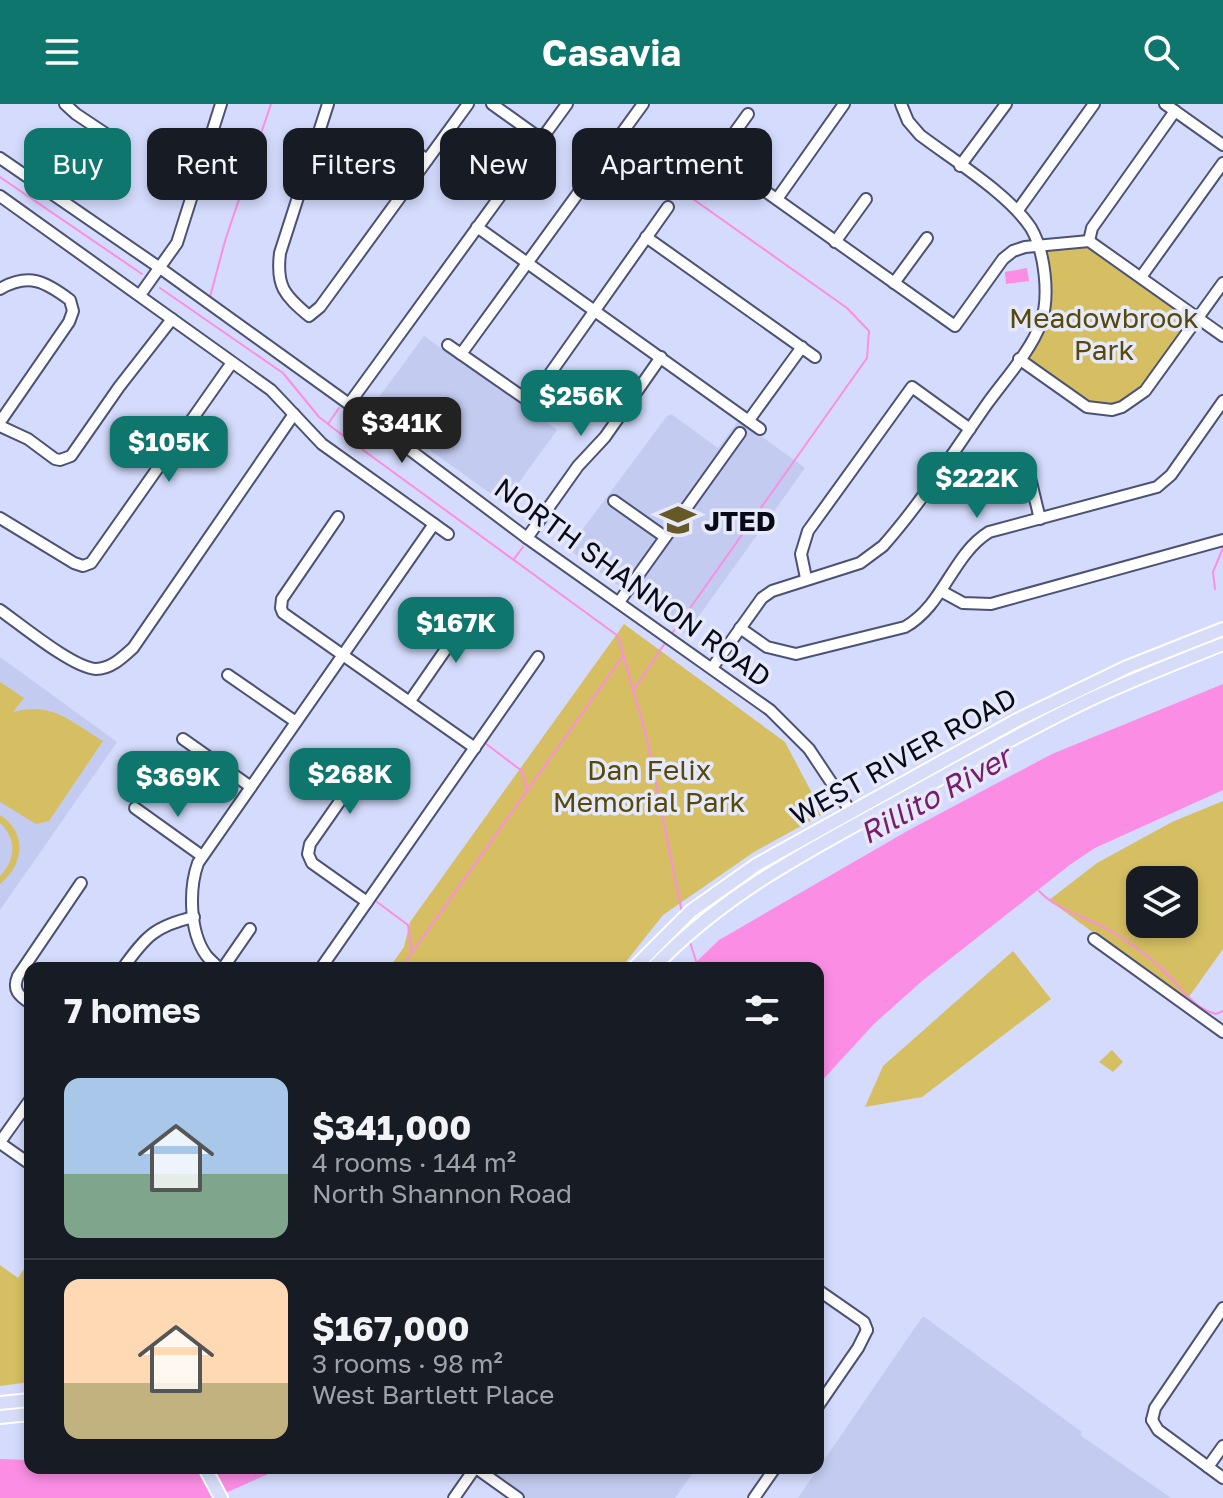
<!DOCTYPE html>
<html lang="en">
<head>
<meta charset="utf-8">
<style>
	:root { --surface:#171b24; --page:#20242c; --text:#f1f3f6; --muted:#9ea1a6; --line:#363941; --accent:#0f766e }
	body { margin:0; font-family:"Golos Text",sans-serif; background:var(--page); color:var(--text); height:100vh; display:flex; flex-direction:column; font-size:30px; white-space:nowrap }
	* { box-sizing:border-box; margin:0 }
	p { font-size:26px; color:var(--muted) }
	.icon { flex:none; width:44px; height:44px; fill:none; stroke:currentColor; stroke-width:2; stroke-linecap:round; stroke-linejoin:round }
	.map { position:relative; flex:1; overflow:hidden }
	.side { position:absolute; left:24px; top:858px; width:800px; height:512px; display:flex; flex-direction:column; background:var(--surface); border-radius:16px; box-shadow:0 4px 12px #0003 }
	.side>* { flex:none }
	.guide { position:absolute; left:24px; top:24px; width:800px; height:72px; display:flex; gap:16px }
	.buttons { position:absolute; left:1126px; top:762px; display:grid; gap:16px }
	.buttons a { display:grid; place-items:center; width:72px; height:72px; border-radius:16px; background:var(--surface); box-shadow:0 4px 12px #0003; font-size:40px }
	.price { position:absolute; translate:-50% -68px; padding:0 18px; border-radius:16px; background:var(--accent); color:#fff; font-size:26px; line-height:52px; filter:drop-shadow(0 2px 4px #0008) }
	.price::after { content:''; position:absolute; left:50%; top:48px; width:24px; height:18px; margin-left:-12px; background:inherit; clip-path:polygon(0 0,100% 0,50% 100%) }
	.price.on { background:#222; color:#fff }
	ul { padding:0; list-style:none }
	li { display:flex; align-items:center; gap:24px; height:200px; padding:0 40px }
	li+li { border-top:2px solid var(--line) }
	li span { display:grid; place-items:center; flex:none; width:224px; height:160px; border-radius:16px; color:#555 }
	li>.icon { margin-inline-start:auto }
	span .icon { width:96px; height:96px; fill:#fffc; stroke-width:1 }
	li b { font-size:34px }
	h2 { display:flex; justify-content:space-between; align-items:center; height:96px; padding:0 40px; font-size:34px }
	.tag { padding:0 28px; border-radius:16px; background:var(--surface); box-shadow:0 4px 12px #0003; font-size:28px; line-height:72px }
	.tag.on { background:var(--accent); color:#fff }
	header { display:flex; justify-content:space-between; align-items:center; height:104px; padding:0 40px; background:var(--accent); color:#fff; font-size:36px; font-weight:700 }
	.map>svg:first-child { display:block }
	.built { fill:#c3cbf0 }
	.green { fill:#d6bf63; fill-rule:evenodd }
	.water { fill:#fb8ee4 }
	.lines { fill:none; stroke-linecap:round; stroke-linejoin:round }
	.stream { stroke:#fb8ee4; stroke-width:2 }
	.minor-casing { stroke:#4c5274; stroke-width:14 }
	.major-casing { stroke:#fff; stroke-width:16 }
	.minor { stroke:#fff; stroke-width:10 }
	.major { stroke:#d7ddf8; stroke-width:12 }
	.labels { text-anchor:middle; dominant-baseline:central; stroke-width:7; stroke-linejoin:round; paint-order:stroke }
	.park-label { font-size:28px; fill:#56490a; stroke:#e6e9fa }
	.poi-label { font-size:28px; font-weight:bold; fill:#080a17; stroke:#e6e9fa; text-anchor:start }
	.street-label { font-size:28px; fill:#080a17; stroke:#e6e9fa }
	.water-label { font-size:30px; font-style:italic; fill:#7a1b6b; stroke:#e6e9fa }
</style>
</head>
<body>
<header><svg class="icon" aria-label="menu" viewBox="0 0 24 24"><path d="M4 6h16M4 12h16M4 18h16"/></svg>Casavia<svg class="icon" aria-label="search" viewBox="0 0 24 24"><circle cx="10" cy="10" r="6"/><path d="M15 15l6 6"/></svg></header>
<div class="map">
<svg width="1223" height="1394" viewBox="0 0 1223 1394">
	<rect width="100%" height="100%" fill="#d4dbfc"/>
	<g class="built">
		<polygon points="424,232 557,326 504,399 371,304"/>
		<polygon points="671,310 718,344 739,316 805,364 686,530 568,445 667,312"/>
		<polygon points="0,553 117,638 0,806"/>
		<polygon points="923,1212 1082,1328 1080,1331 1171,1394 798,1394"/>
		<polygon points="482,1364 696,1364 675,1394 526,1394"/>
	</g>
	<g class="green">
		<path d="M1072,141L1090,144L1189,215C1168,244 1133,315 1090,299C1073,293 1043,268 1027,257L1041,230L1043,149L1049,143Z"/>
		<polygon points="624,520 785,638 823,710 754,748 663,811 621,864 389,864 404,843 410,818"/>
		<path d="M0,578L24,594L13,608C51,597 72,618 103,637L49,717L36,720L0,698Z"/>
		<path d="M1223,697V845L1186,897L1049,796L1097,759L1172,718ZM1140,776H1184V820H1140Z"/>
		<path d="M0,711C28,729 24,761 0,780V772C16,756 17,735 0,719Z"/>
		<polygon points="1013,847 1051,895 922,993 865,1003 883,962"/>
		<polygon points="1112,946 1123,958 1113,968 1099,958"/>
		<polygon points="30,1156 30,1278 0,1282 0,1161 18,1174"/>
	</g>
	<g class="water">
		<polygon points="1027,164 1029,177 1006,180 1005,168"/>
		<polygon points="1223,580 1223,686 1095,744 1071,760 922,877 874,920 818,981 818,864 690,864 719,836 909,726 1052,650"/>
		<polygon points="0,1355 30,1356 30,1364 282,1364 214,1394 0,1394"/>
	</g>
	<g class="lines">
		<g class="stream">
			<polyline points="621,44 847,204 869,227 867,254 671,531"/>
			<polyline points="0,73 142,170"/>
			<polyline points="160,184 283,269 319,313 337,327 618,532 647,635 682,809"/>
			<polyline points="210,193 225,137 271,0"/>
			<polyline points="328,320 339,304"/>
			<polyline points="514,455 523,443"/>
			<polyline points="1215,485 1213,468 1223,444"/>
			<polyline points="635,584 667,536"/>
			<polyline points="485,639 522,667 527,687"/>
			<path d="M1039,787C1060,809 1090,813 1114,829C1133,841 1153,855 1168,871C1183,886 1194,904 1216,910L1223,907"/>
			<polyline points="377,798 408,821 412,849"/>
			<polyline points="690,838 696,857 696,864"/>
			<polyline points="401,864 623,552"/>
		</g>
		<g class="minor-casing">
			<g id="minor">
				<polyline points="65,0 76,10 121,40"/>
				<path d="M328,0L280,149C276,182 284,191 309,212L320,203L468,0"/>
				<polyline points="492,0 541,35"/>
				<polyline points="1165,0 1223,41"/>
				<polyline points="748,10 717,53 955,222 1003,155 1013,147 1025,143 1089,137 1223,232"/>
				<polyline points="401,37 427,56"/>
				<polyline points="0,54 160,164 349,300 527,434 770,606 809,645 855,714"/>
				<polyline points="960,62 1006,0"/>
				<polyline points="0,92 271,286 322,340 448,430"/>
				<polyline points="777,95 844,0"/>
				<polyline points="1018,106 1094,0"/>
				<polyline points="477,123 760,325"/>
				<polyline points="646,133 815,253"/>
				<polyline points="1089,137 1092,124 1175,7"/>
				<polyline points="835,138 866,95"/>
				<polyline points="1141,173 1223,59"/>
				<polyline points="894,179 927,134"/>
				<path d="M0,185C29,168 46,178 70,196L73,207L69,218L0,318"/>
				<polyline points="140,191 177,139 221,0"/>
				<polyline points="448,241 540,305"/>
				<polyline points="461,250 643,0"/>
				<polyline points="1019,255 1087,303 1112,306 1122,303 1145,287 1223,179"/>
				<polyline points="530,298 668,103"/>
				<polyline points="349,300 567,0"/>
				<polyline points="749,316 802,243"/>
				<polyline points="0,322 28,335 55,355 60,356 71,352 119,283 172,215"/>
				<polyline points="1029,370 1040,415"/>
				<polyline points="614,397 665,433"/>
				<polyline points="338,413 282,495 281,504 283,509 475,644"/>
				<polyline points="0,414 74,459 83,462 91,459 231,260"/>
				<polyline points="527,434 578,362 605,333 661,253"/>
				<polyline points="806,474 801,450 808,427 912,283 970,325"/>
				<polyline points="941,487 963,499 991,500 1223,436"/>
				<polyline points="619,498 740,329"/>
				<path d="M0,506C20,520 73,564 96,565C111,565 123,553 133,544L294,310"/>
				<path d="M740,524L767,543L796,550L905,523C944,501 952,451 989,428L1157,383L1171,371L1223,297"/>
				<path d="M712,564L762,494L772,487L860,459L883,442C922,398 954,347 987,300C1005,275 1030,248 1041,219C1050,192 1045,148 1031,124C1009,90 953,56 920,31L908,17L901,0"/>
				<polyline points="228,571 296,618"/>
				<polyline points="410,597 473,506"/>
				<polyline points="183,635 251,683"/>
				<polyline points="361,667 310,740 308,750 312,759 367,798"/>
				<polyline points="135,704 202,752"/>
				<polyline points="1094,835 1223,928"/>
				<path d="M123,864C146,832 155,822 194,813"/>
				<path d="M219,864C215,860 209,855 206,851C189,827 189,784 198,759L434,420"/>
				<polyline points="223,864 250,825"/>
				<polyline points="321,864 538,553"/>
				<path d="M30,899C19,892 12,886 18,872L81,779"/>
				<polyline points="0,1038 30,996"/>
				<polyline points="0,1039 30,1060"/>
				<polyline points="818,1186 864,1218 867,1226"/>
				<polyline points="818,1302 858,1244 867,1226"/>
				<polyline points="1152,1316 1155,1304 1223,1204"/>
				<polyline points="1152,1316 1158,1326 1223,1374"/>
				<polyline points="1208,1363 1223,1342"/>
				<polyline points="476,1364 518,1394"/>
				<polyline points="454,1394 475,1364"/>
				<polyline points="754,1394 775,1364"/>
			</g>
		</g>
		<g class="major-casing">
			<g id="major">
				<polyline points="634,864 691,807 756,761 1017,616 1127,563 1223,525"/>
				<path d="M653,864C726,788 808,747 899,697C963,662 1027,625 1093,594C1136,574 1180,557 1223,540"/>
				<polyline points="0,1299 30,1296"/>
				<polyline points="0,1313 30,1310"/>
				<polyline points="205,1364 221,1394"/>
			</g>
		</g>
		<use href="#minor" class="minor"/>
		<use href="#major" class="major"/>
	</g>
	<defs>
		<g id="school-bare" transform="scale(2.76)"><path d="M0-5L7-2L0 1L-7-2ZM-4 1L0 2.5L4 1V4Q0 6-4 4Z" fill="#665926" stroke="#e6e9fa" stroke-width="2.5" paint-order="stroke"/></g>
	</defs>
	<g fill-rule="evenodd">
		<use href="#school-bare" x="678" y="416"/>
	</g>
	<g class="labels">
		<g class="park-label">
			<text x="1104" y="213">Meadowbrook<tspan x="1104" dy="32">Park</tspan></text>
			<text x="649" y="665">Dan Felix<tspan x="649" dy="32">Memorial Park</tspan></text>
		</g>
		<g class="poi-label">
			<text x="704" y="416">JTED</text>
		</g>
		<g class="street-label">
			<text transform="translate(633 478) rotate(36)">NORTH SHANNON ROAD</text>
			<text transform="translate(903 652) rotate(-29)">WEST RIVER ROAD</text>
		</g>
		<g class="water-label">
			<text transform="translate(935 691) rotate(-29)">Rillito River</text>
		</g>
	</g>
</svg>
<div class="buttons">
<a><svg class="icon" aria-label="layers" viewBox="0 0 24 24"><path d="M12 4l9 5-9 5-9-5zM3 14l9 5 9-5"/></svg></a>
</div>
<b class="price" style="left:581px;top:334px">$256K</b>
<b class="price on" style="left:402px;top:361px">$341K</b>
<b class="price" style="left:169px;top:380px">$105K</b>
<b class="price" style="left:977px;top:416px">$222K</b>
<b class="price" style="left:456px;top:561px">$167K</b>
<b class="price" style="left:350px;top:712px">$268K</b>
<b class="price" style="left:178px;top:715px">$369K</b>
<div class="guide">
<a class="tag on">Buy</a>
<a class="tag">Rent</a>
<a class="tag">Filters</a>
<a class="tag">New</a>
<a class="tag">Apartment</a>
</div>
<section class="side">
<h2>7 homes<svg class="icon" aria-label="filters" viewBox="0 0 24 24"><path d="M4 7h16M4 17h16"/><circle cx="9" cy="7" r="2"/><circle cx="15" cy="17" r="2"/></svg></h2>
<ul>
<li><span style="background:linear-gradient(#a9c7e8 60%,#7fa58c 0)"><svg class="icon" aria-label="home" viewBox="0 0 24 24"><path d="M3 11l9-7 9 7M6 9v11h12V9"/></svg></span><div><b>$341,000</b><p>4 rooms · 144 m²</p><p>North Shannon Road</p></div></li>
<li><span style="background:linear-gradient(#ffd9b3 65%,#c2b280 0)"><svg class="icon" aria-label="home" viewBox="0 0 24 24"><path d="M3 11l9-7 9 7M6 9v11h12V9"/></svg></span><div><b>$167,000</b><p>3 rooms · 98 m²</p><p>West Bartlett Place</p></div></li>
</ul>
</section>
</div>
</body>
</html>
